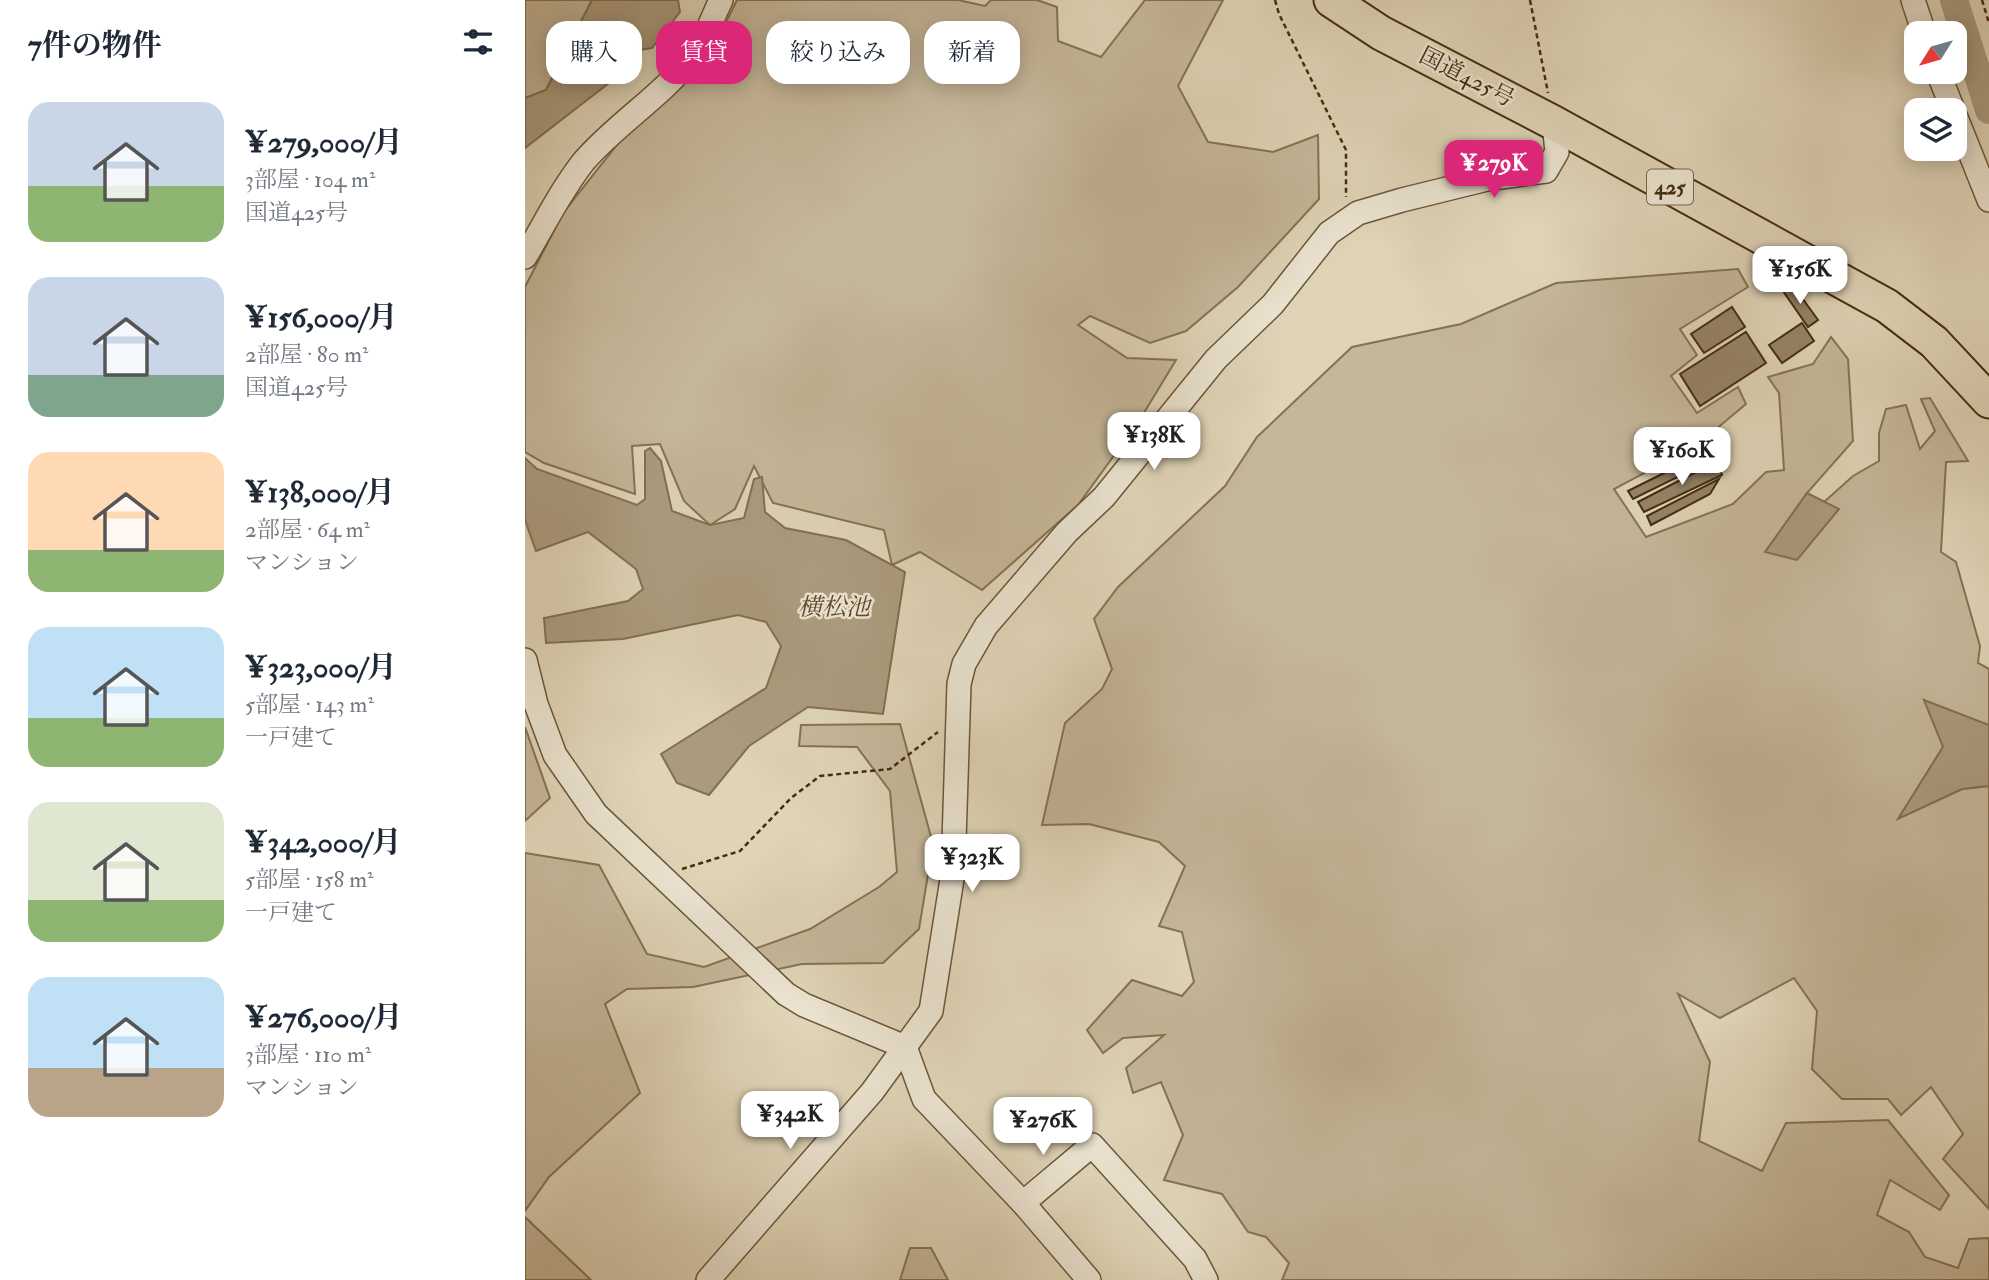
<!DOCTYPE html>
<html lang="ja">
<head>
<meta charset="utf-8">
<style>
	:root { --surface:#fff; --page:#f6f6f7; --text:#1f2937; --muted:#747a83; --accent:#db2777 }
	body { margin:0; font-family:"IM FELL Double Pica","Noto Serif JP",serif; background:var(--page); color:var(--text); height:100vh; display:flex; flex-direction:column; font-size:26px; white-space:nowrap }
	* { box-sizing:border-box; margin:0 }
	p { font-size:23px; color:var(--muted) }
	.icon { flex:none; width:38px; height:38px; fill:none; stroke:currentColor; stroke-width:2; stroke-linecap:round; stroke-linejoin:round }
	.map { position:relative; flex:1; overflow:hidden }
	.side { display:flex; flex-direction:column; background:var(--surface); width:525px }
	.side>* { flex:none }
	.banner { position:absolute; left:21px; top:21px; width:665px; height:63px; display:flex; gap:14px }
	.needle { width:46px; rotate:233deg }
	.tools { position:absolute; left:1379px; top:21px; display:grid; gap:14px }
	.tools a { display:grid; place-items:center; width:63px; height:63px; border-radius:14px; background:var(--surface); box-shadow:0 4px 18px #0003; font-size:35px }
	.price { position:absolute; translate:-50% -60px; padding:0 16px; border-radius:14px; background:#fff; color:#222; font-size:23px; line-height:46px; filter:drop-shadow(0 2px 4px #0008) }
	.price::after { content:''; position:absolute; left:50%; top:42px; width:21px; height:16px; margin-left:-10px; background:inherit; clip-path:polygon(0 0,100% 0,50% 100%) }
	.price.active { background:var(--accent); color:#fff }
	ul { padding:0; list-style:none }
	li { display:flex; align-items:center; gap:21px; height:175px; padding:0 28px }
	li span { display:grid; place-items:center; flex:none; width:196px; height:140px; border-radius:21px; color:#555 }
	li>.icon { margin-inline-start:auto }
	span .icon { width:84px; height:84px; fill:#fffc; stroke-width:1 }
	li b { font-size:30px }
	h2 { display:flex; justify-content:space-between; align-items:center; height:84px; padding:0 28px; font-size:30px }
	.chip { padding:0 24px; border-radius:21px; background:var(--surface); box-shadow:0 4px 18px #0003; font-size:24px; line-height:63px }
	.chip.active { background:var(--accent); color:#fff }
	main { display:flex; flex:1; min-height:0 }
	.map>svg:first-child { display:block }
	.green { fill:#c5b79a; stroke:#857254; stroke-width:2 }
	.water { fill:#ab9b7e; stroke:#826f52; stroke-width:2 }
	.lines { fill:none; stroke-linecap:round; stroke-linejoin:round }
	.river { stroke:#ab9b7e; stroke-width:28 }
	.building { fill:#958366; stroke:#452c0f; stroke-width:2 }
	.minor-casing { stroke:#6c5639; stroke-width:26 }
	.highway-casing { stroke:#452c0f; stroke-width:37 }
	.path { stroke:#452c0f; stroke-width:2.5; stroke-dasharray:5 3.5; stroke-linecap:butt }
	.minor { stroke:#eae3d0; stroke-width:23 }
	.highway { stroke:#dfd4b7; stroke-width:33 }
	.labels { text-anchor:middle; dominant-baseline:central; stroke-width:5; stroke-linejoin:round; paint-order:stroke }
	.shield { fill:#eae3d0; stroke:#766349; stroke-width:2 }
	.shield-label { font-size:21px; font-weight:bold; fill:#452c0f }
	.street-label { font-size:23px; fill:#452c0f; stroke:#eae3d0 }
	.water-label { font-size:24px; font-style:italic; fill:#5e482b; stroke:#eae3d0 }
</style>
</head>
<body>
<main>
<section class="side">
<h2>7件の物件<svg class="icon" aria-label="filters" viewBox="0 0 24 24"><path d="M4 7h16M4 17h16"/><circle cx="9" cy="7" r="2"/><circle cx="15" cy="17" r="2"/></svg></h2>
<ul>
<li><span style="background:linear-gradient(#c9d6e8 60%,#8fb573 0)"><svg class="icon" aria-label="home" viewBox="0 0 24 24"><path d="M3 11l9-7 9 7M6 9v11h12V9"/></svg></span><div><b>¥279,000/月</b><p>3部屋 · 104 m²</p><p>国道425号</p></div></li>
<li><span style="background:linear-gradient(#c9d6e8 70%,#7fa58c 0)"><svg class="icon" aria-label="home" viewBox="0 0 24 24"><path d="M3 11l9-7 9 7M6 9v11h12V9"/></svg></span><div><b>¥156,000/月</b><p>2部屋 · 80 m²</p><p>国道425号</p></div></li>
<li><span style="background:linear-gradient(#ffd9b3 70%,#8fb573 0)"><svg class="icon" aria-label="home" viewBox="0 0 24 24"><path d="M3 11l9-7 9 7M6 9v11h12V9"/></svg></span><div><b>¥138,000/月</b><p>2部屋 · 64 m²</p><p>マンション</p></div></li>
<li><span style="background:linear-gradient(#bfe0f5 65%,#8fb573 0)"><svg class="icon" aria-label="home" viewBox="0 0 24 24"><path d="M3 11l9-7 9 7M6 9v11h12V9"/></svg></span><div><b>¥323,000/月</b><p>5部屋 · 143 m²</p><p>一戸建て</p></div></li>
<li><span style="background:linear-gradient(#dfe7d0 70%,#8fb573 0)"><svg class="icon" aria-label="home" viewBox="0 0 24 24"><path d="M3 11l9-7 9 7M6 9v11h12V9"/></svg></span><div><b>¥342,000/月</b><p>5部屋 · 158 m²</p><p>一戸建て</p></div></li>
<li><span style="background:linear-gradient(#bfe0f5 65%,#b9a48a 0)"><svg class="icon" aria-label="home" viewBox="0 0 24 24"><path d="M3 11l9-7 9 7M6 9v11h12V9"/></svg></span><div><b>¥276,000/月</b><p>3部屋 · 110 m²</p><p>マンション</p></div></li>
</ul>
</section>
<div class="map">
<svg width="1464" height="1280" viewBox="0 0 1464 1280">
	<rect width="100%" height="100%" fill="#dfd4b7"/>
	<filter id="stains"><feTurbulence type="fractalNoise" baseFrequency=".00286" numOctaves="4"/><feColorMatrix values="0 0 0 0 .2 0 0 0 0 .09 0 0 0 0 .02 0 0 0 .5 -.17"/></filter>
	<radialGradient id="worn" r=".72"><stop offset=".6" stop-color="#630" stop-opacity="0"/><stop offset="1" stop-color="#630" stop-opacity=".3"/></radialGradient>
	<g class="green">
		<polygon points="0,0 67,0 21,90 0,98"/>
		<polygon points="212,0 433,0 460,6 466,0 512,0 532,7 533,41 576,57 620,0 698,0 653,86 683,142 748,152 793,135 794,199 713,287 661,331 625,343 565,316 553,325 602,358 651,360 614,421 553,505 457,590 395,552 367,565 359,530 248,503 229,466 210,509 185,525 159,501 135,444 107,446 110,494 19,463 0,452 0,287 38,213 103,131 183,59"/>
		<polygon points="1213,269 1223,287 1155,329 1172,355 1146,376 1172,413 1213,387 1221,404 1172,445 1089,489 1121,537 1208,504 1241,472 1259,470 1254,393 1243,377 1288,364 1306,337 1323,359 1328,441 1282,493 1241,552 1313,509 1299,502 1328,476 1354,461 1354,433 1361,409 1381,405 1395,449 1410,431 1396,399 1405,398 1443,461 1421,462 1416,552 1431,562 1455,646 1453,663 1464,669 1464,725 1418,747 1374,818 1437,789 1464,786 1464,1209 1418,1159 1438,1134 1406,1087 1376,1115 1363,1099 1317,1099 1287,1069 1292,1011 1269,978 1195,1018 1153,994 1185,1062 1174,1141 1237,1171 1261,1123 1363,1120 1424,1195 1415,1210 1365,1180 1352,1215 1384,1232 1400,1257 1433,1268 1444,1239 1464,1238 1464,1280 757,1280 764,1263 741,1237 723,1232 697,1194 639,1180 658,1135 636,1082 608,1093 601,1068 639,1035 598,1038 578,1053 562,1030 607,980 657,996 669,982 657,932 634,926 660,866 634,842 564,824 517,825 540,723 577,689 587,669 569,619 593,587 700,486 732,437 827,347 936,324 1031,283"/>
		<polygon points="375,724 408,844 394,929 358,963 277,964 168,987 102,989 80,1004 115,1093 24,1177 0,1211 0,853 74,865 122,954 179,967 285,929 354,887 372,872 365,791 332,747 274,746 276,725"/>
		<polygon points="0,727 25,798 0,821"/>
		<polygon points="0,1217 66,1280 0,1280"/>
		<polygon points="385,1248 406,1248 423,1280 375,1280"/>
	</g>
	<g class="water">
		<polygon points="67,0 153,0 155,12 127,48 109,51 93,76 0,148 0,98 21,90"/>
		<polygon points="125,448 136,461 147,511 185,525 219,518 229,479 237,477 240,512 260,528 321,540 380,572 358,714 283,707 224,746 184,795 152,783 136,754 241,688 256,646 241,622 213,615 98,639 21,643 19,618 103,601 118,589 111,569 63,532 11,551 0,520 0,458 12,469 112,505 120,499 120,451"/>
		<polygon points="1282,493 1314,509 1272,560 1240,552"/>
		<polygon points="1399,700 1464,725 1464,786 1437,789 1373,819 1418,747"/>
	</g>
	<g class="lines">
		<polyline class="river" points="1429,0 1464,110"/>
	</g>
	<g class="building">
		<polygon points="1267,284 1293,320 1283,327 1258,291"/>
		<polygon points="1207,307 1220,327 1179,353 1166,334"/>
		<polygon points="1277,323 1289,341 1257,363 1244,345"/>
		<polygon points="1221,332 1241,363 1175,406 1155,374"/>
		<polygon points="1192,461 1197,475 1119,512 1113,502"/>
		<polygon points="1173,462 1173,467 1108,499 1103,491 1157,464"/>
		<polygon points="1194,479 1185,494 1126,525 1122,516"/>
	</g>
	<g class="lines">
		<g class="minor-casing">
			<g id="minor">
				<polyline points="1388,0 1399,33"/>
				<polyline points="1413,72 1428,110"/>
				<polyline points="1430,115 1464,200"/>
				<path d="M0,257C19,225 36,190 59,161C92,123 136,97 167,57C180,41 187,18 196,0"/>
				<polyline points="0,660 11,704 30,755 71,814 261,994 279,1005 380,1047 399,1099 498,1203 564,1280"/>
				<polyline points="498,1203 567,1145 670,1259 681,1280"/>
				<polyline points="183,1280 347,1092 406,1011 428,873 434,684 439,664 461,626 542,532 579,497 691,359 748,304 804,233 833,213 877,200 962,179 1021,171 1032,152 1029,123"/>
			</g>
		</g>
		<g class="highway-casing">
			<polyline id="highway" points="806,0 856,33 1029,123 1362,306 1409,342 1464,401"/>
		</g>
		<g class="path">
			<polyline points="750,0 754,14 821,150 821,197"/>
			<polyline points="1005,0 1023,93"/>
			<polyline points="1457,0 1464,23"/>
			<polyline points="157,869 215,851 266,798 295,776 365,769 413,732"/>
		</g>
		<use href="#minor" class="minor"/>
		<use href="#highway" class="highway"/>
	</g>
	<g class="labels">
		<rect class="shield" x="1122" y="169.5" width="46" height="35" rx="5"/>
		<g class="shield-label">
			<text x="1145" y="187">425</text>
		</g>
		<g class="street-label">
			<text transform="translate(942 77) rotate(27)">国道425号</text>
		</g>
		<g class="water-label">
			<text x="309" y="607">横松池</text>
		</g>
	</g>
	<rect width="100%" height="100%" filter="url(#stains)"/>
	<rect width="100%" height="100%" fill="url(#worn)"/>
</svg>
<div class="tools">
<a><svg class="needle" viewBox="-14 -14 28 28"><path d="M0-13l5 13h-10z" fill="#e53935"/><path d="M0 13l5-13h-10z" fill="#747a83"/></svg></a>
<a><svg class="icon" aria-label="layers" viewBox="0 0 24 24"><path d="M12 4l9 5-9 5-9-5zM3 14l9 5 9-5"/></svg></a>
</div>
<b class="price active" style="left:969px;top:200px">¥279K</b>
<b class="price" style="left:1275px;top:306px">¥156K</b>
<b class="price" style="left:629px;top:472px">¥138K</b>
<b class="price" style="left:1157px;top:487px">¥160K</b>
<b class="price" style="left:447px;top:894px">¥323K</b>
<b class="price" style="left:265px;top:1151px">¥342K</b>
<b class="price" style="left:518px;top:1157px">¥276K</b>
<div class="banner">
<a class="chip">購入</a>
<a class="chip active">賃貸</a>
<a class="chip">絞り込み</a>
<a class="chip">新着</a>
</div>
</div>
</main>
</body>
</html>
